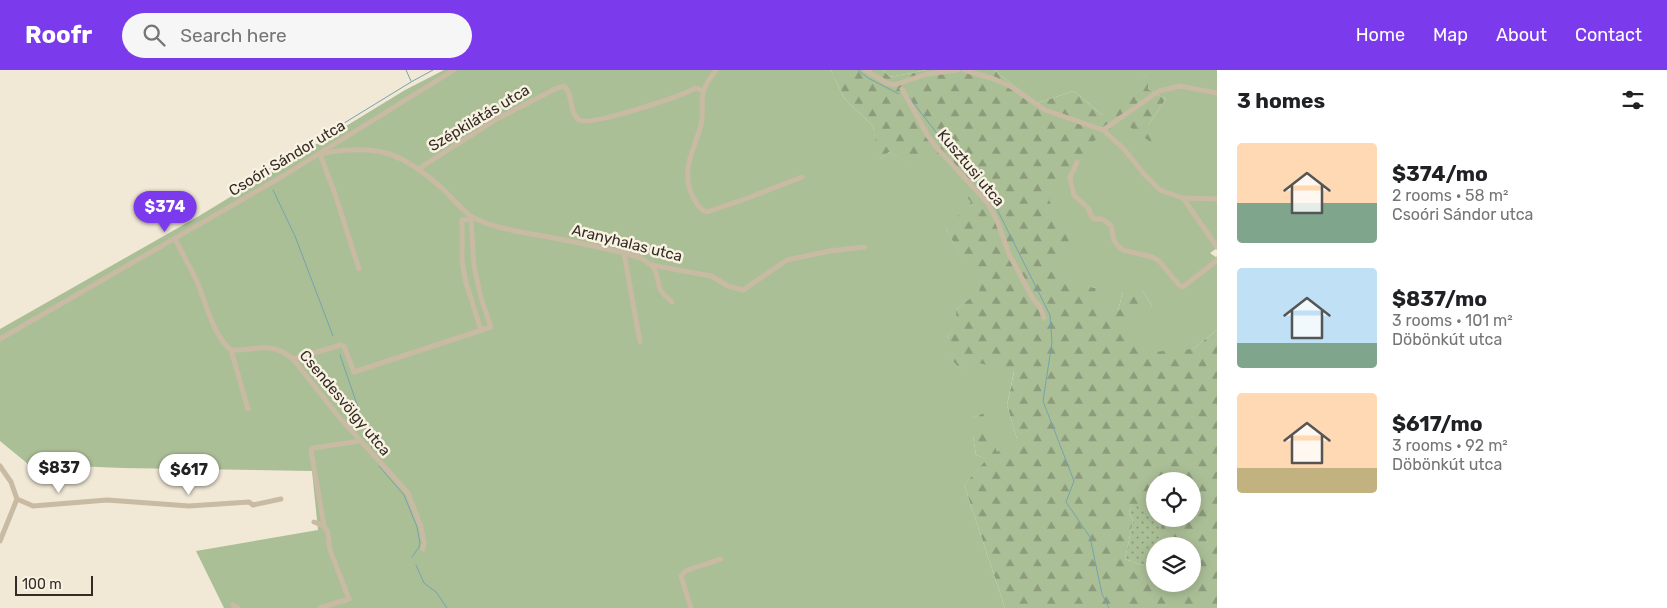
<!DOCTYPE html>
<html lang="en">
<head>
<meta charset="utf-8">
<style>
	:root { --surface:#fff; --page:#f6f6f6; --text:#202124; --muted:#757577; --accent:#7c3aed }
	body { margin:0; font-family:Rubik,sans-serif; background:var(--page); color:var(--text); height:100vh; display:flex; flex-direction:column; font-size:19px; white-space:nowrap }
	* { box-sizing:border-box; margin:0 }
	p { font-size:16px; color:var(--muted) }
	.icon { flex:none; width:28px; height:28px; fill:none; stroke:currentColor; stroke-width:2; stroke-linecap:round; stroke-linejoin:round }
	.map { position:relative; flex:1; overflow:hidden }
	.sheet { display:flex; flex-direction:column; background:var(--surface); width:450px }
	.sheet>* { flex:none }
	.tools { position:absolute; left:1146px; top:402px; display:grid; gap:10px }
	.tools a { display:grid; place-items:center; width:55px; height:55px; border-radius:50%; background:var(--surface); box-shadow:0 2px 12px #0003; font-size:25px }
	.scale { position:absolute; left:15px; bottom:12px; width:78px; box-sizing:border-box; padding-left:5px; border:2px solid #332c25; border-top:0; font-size:14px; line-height:18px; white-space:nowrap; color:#332c25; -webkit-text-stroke:4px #f9f2e2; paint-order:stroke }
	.price { position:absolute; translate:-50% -42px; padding:0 11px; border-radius:18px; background:#fff; color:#222; font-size:16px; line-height:32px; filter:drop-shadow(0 1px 2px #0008) }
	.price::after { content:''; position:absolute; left:50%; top:30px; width:15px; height:11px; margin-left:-8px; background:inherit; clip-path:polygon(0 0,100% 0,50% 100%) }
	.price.on { background:var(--accent); color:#fff }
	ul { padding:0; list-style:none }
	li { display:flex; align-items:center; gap:15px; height:125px; padding:0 20px }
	li span { display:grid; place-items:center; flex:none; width:140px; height:100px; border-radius:5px; color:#555 }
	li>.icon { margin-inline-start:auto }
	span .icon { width:60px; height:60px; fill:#fffc; stroke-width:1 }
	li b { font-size:21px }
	h2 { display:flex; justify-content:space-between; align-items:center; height:60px; padding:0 20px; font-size:21px }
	header { display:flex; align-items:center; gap:30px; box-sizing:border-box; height:70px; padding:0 25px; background:var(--accent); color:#fff }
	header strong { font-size:24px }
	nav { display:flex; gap:28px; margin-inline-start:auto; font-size:18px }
	.search { width:350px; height:45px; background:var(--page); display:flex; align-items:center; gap:12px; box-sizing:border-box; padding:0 18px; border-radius:28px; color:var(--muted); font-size:19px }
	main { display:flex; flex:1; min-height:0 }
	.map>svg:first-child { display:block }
	.grass { fill:url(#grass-dots) }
	.forest { fill:url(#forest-firs); fill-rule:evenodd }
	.garden { fill:#abbf97 }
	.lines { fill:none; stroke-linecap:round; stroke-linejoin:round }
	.stream { stroke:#75a3ae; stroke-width:1 }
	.street { stroke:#c8baa3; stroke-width:5 }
	.labels { text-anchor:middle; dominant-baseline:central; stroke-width:5; stroke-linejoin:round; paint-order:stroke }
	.street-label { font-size:15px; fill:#332c25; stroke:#f9f2e2 }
</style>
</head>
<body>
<header>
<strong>Roofr</strong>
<div class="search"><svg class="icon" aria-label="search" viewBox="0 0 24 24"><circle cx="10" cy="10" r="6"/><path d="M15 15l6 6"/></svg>Search here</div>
<nav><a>Home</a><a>Map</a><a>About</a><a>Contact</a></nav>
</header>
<main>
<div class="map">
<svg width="1217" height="538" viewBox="0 0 1217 538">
	<defs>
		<pattern id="grass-dots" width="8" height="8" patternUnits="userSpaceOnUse" patternTransform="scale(1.25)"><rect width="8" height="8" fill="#abbf97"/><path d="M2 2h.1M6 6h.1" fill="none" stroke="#8c9b7b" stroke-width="1.8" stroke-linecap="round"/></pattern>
		<pattern id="forest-firs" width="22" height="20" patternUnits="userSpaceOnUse" patternTransform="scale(1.25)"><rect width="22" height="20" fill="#abbf97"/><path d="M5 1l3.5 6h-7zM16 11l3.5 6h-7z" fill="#8c9b7b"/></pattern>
	</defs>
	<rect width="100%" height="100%" fill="#f1e8d6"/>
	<polygon class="grass" points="1132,433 1147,438 1155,446 1155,449 1158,449 1163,454 1157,476 1155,476 1155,485 1152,499 1125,489 1133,451 1129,443"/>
	<path class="forest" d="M831,0H883L890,7L927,0H994L1037,33L1074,21L1102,45L1144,6L1150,11L1148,19L1166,29L1148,55L1175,66L1070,173L1091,217L1097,218L1118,241L1123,221H1143L1152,236L1193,279L1217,260V538H1005L964,415L986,389L976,385L973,366V348L983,343L1017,369L1007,335L1014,302L972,303L957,296L944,282L948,265L956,256V240L979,220L946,159L928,88L919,98L889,82L878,91L873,56L844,28ZM1155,411H1192V449H1158L1162,454L1157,476H1192V514H1155V485L1152,499L1125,489L1133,451L1129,443L1132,434L1146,438L1155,446Z"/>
	<g class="garden">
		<polygon points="444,0 831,0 844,28 873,56 879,90 889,82 919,97 928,87 943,99 971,132 946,159 980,220 956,240 957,256 948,265 945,282 957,296 972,302 979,293 1014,301 1007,335 1017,369 997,382 983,343 973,348 973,366 976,385 987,389 964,415 1005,538 224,538 196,481 318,460 312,401 122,398 28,394 0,371 0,259 199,146 405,20"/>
		<polygon points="883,0 927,0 890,7"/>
		<polygon points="994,0 1217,0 1217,178 1210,183 1217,188 1217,260 1193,279 1152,282 1124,254 1152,236 1143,221 1123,221 1118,241 1093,229 1096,218 1091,217 1081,223 1043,195 1070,173 1049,130 1067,101 1097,68 1123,52 1152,73 1148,55 1166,29 1148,19 1149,11 1144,6 1135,21 1102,45 1074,21 1037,33"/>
	</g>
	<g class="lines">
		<g class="stream">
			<polyline points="406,0 411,11"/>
			<polyline points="858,0 868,8 899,24"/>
			<polyline points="909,27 965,100 992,129 1050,245 1052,272 1043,331 1074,411 1066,432 1090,467 1102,524 1109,538"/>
			<polyline points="267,109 265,104 266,101 411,12 433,0"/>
			<polyline points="273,120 295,166 333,266"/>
			<polyline points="340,285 372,378"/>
			<polyline points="379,396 404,425 417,457 420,473 419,477 412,487"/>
			<polyline points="416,495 424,513 436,522 447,538"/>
		</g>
		<g class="street">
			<path d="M716,0C712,6 706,13 704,20C700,30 704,44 701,55C694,81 679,101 694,129C698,135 700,140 707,142L748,128L802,107"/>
			<polyline points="865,0 887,13 894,15 927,4 958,0"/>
			<polyline points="964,0 994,9 1010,16 1045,40 1103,60 1124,79 1144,104 1160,120 1183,128 1217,177"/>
			<polyline points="902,19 928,66 937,78 988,133 998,153 1009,184 1033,229 1040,237 1044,248"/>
			<polyline points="1103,60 1159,21 1180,16 1217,23"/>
			<path d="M320,84C377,73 403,82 445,121C453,129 466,145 476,149C500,160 528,163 553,168C577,172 601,178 624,183L641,188L651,195L711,206L728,216L743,220L787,190L830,181L864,177"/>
			<polyline points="320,84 335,124 359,199"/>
			<polyline points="1077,92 1070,108 1074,125 1089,139 1090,144 1094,149 1102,149 1111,155 1114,171 1118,176 1123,180 1152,187 1159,191 1180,216 1183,217 1216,191 1217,189"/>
			<path d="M418,99L497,49L555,19L564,16C574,23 568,42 579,50C590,57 681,26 696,18L703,21"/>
			<polyline points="1183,128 1217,129"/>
			<polyline points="473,149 462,150 462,191 466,213 481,260"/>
			<path d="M175,169C183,184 191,199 198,214C207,236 213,265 231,280C257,281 270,270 293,289L339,347L408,423L421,457L424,472L423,479"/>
			<polyline points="624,183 640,272"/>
			<path d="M652,195C658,203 657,210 660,219C663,225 668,228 672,232"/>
			<polyline points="0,269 283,106 454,0"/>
			<polyline points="231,280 248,339"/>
			<polyline points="293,289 341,275 344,276 354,302 491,257 481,228 474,196 471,149"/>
			<polyline points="0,396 11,412 17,429 33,436 107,430 189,436 249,432 253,435 281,429"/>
			<polyline points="314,452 324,456 328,463 330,480 349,529 320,538"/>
			<polyline points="324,456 311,380 313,378 360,371"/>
			<polyline points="0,471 17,429"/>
			<polyline points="233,535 238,538"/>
			<polyline points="691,538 681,506 685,501 721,489"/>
		</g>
	</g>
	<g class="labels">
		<g class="street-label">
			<text transform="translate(479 48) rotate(-31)">Szépkilátás utca</text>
			<text transform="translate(287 88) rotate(-31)">Csoóri Sándor utca</text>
			<text transform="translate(971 98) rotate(50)">Kusztusi utca</text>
			<text transform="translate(627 173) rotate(14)">Aranyhalas utca</text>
			<text transform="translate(345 333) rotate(50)">Csendesvölgy utca</text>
		</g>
	</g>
</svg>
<div class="tools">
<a><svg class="icon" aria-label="locate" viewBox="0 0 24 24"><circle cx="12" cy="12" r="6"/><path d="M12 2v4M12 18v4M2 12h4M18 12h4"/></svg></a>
<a><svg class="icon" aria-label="layers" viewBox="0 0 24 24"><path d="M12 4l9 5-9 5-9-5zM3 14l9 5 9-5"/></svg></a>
</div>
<div class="scale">100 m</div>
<b class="price on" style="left:165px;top:163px">$374</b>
<b class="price" style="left:59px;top:424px">$837</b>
<b class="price" style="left:189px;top:426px">$617</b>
</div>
<section class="sheet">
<h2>3 homes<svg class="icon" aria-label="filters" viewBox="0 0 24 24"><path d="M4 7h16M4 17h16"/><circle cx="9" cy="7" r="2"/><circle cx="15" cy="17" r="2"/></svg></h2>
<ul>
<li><span style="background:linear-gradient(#ffd9b3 60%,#7fa58c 0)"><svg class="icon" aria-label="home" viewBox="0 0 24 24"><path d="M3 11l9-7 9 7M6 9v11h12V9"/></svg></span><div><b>$374/mo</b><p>2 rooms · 58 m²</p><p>Csoóri Sándor utca</p></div></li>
<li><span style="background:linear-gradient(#bfe0f5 75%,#7fa58c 0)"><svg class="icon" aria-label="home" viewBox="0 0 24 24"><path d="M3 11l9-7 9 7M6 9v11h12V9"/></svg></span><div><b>$837/mo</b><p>3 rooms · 101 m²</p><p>Döbönkút utca</p></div></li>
<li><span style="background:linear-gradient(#ffd9b3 75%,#c2b280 0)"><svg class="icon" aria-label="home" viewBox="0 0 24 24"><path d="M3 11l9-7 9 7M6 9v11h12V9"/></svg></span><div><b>$617/mo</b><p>3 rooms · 92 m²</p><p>Döbönkút utca</p></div></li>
</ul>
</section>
</main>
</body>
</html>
